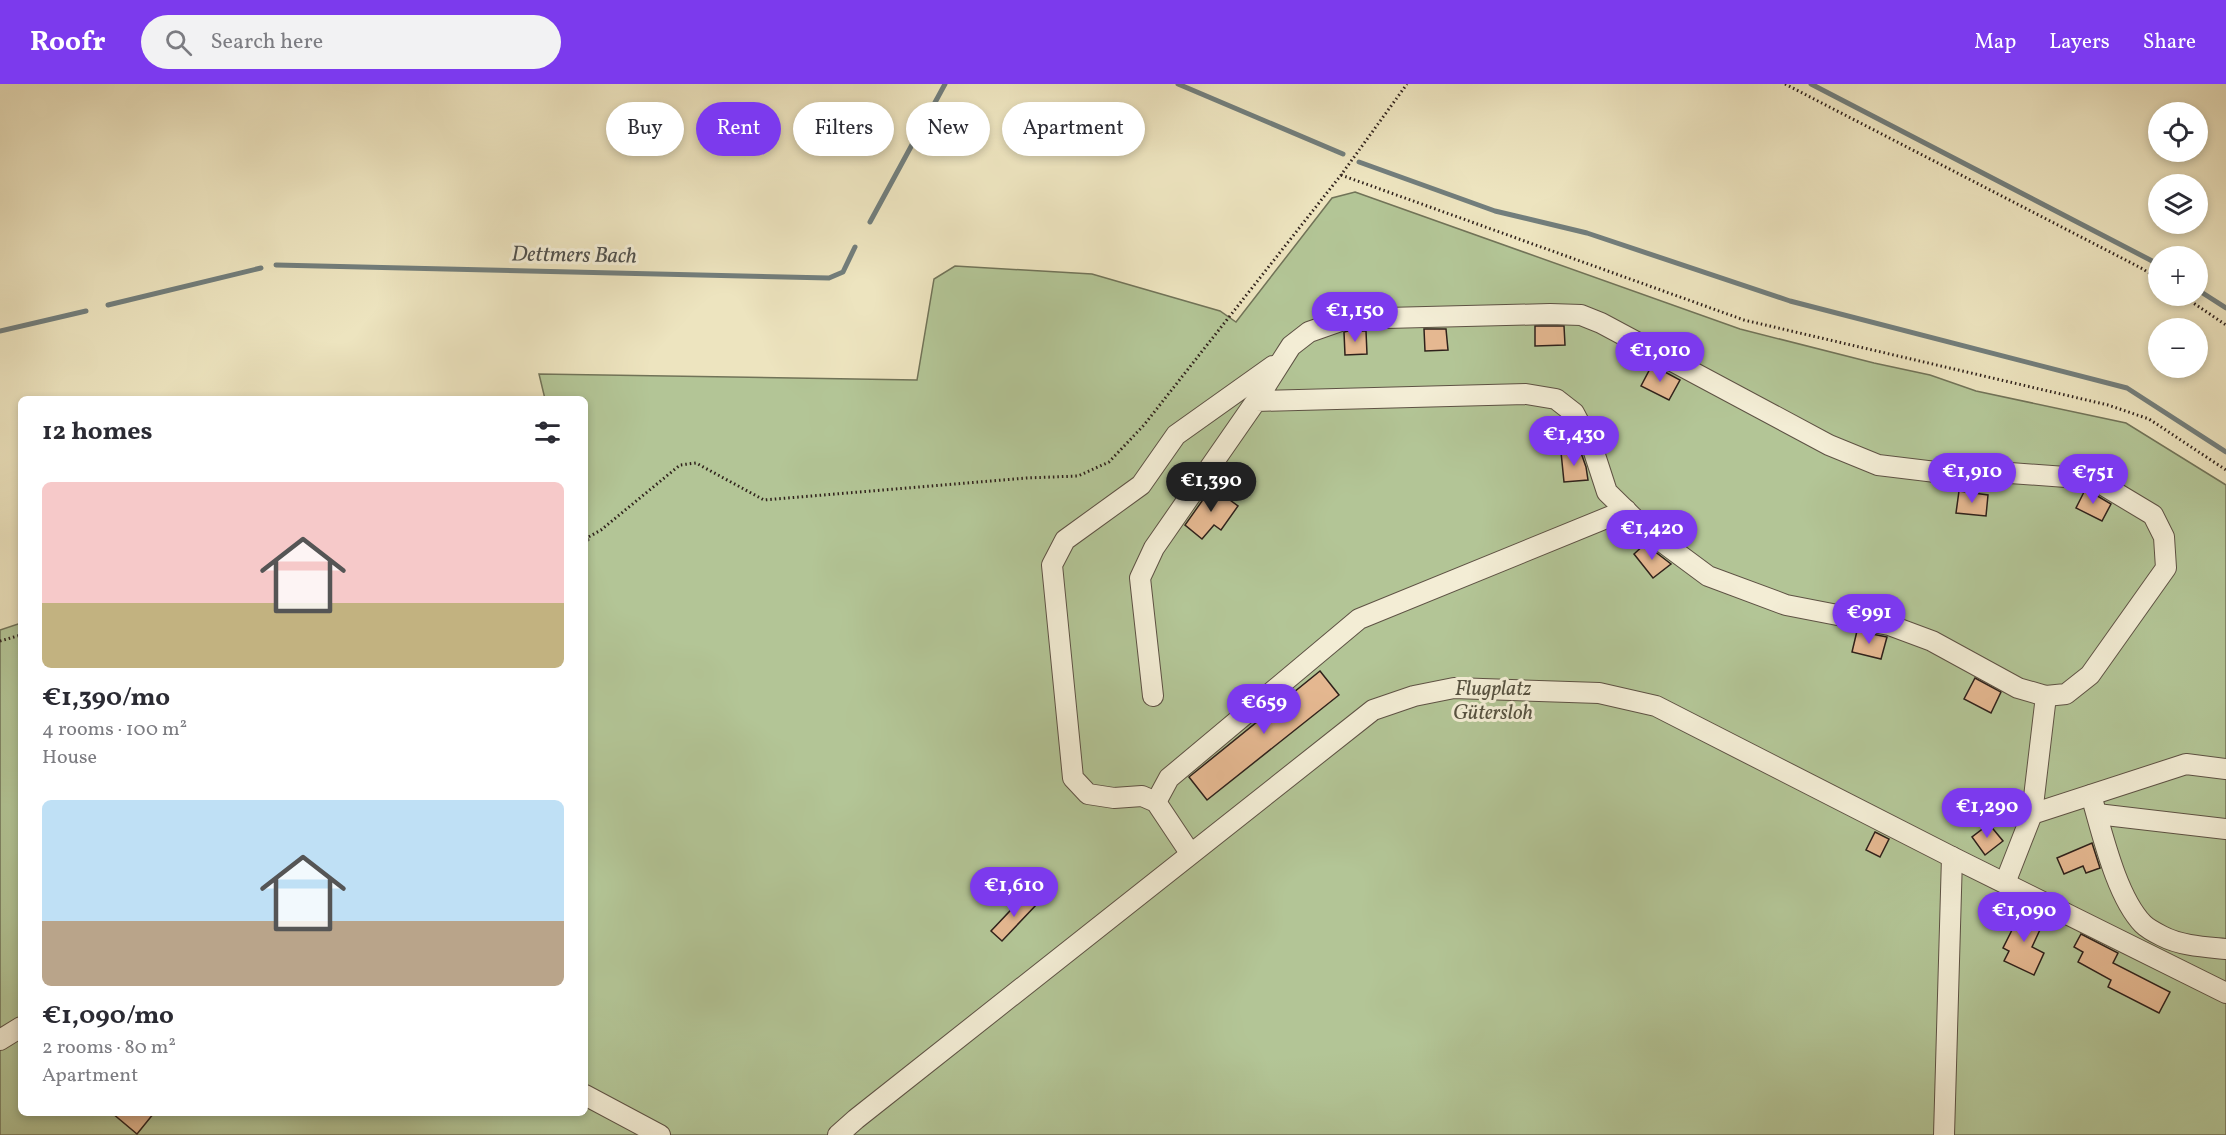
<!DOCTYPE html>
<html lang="en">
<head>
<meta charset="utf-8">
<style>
	:root { --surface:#fff; --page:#f2f2f3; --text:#2b2b33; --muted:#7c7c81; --accent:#7c3aed }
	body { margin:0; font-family:Vollkorn,serif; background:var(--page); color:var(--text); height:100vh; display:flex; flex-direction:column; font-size:22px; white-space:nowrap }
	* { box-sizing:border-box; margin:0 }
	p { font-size:20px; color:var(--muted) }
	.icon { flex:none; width:33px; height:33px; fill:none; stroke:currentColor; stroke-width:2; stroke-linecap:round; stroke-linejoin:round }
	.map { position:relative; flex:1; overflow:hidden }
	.sheet { position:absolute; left:18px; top:312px; width:570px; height:720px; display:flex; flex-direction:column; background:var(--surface); border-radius:9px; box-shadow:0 3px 9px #0003 }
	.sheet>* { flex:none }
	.hud { position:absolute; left:606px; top:18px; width:570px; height:54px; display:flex; gap:12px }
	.buttons { position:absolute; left:2148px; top:18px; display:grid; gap:12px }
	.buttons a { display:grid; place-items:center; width:60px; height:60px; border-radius:50%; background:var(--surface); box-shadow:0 3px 9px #0003; font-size:30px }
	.price { position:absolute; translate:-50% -51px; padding:0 14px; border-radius:21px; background:var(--accent); color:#fff; font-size:20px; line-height:39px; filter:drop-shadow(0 2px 3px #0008) }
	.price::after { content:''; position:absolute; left:50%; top:36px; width:18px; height:14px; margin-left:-9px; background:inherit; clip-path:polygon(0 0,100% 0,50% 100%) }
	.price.current { background:#222; color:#fff }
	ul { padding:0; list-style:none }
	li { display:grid; align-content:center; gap:12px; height:318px; padding:0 24px }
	li span { display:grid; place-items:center; height:186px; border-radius:9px; color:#555 }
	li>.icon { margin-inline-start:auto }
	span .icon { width:108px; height:108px; fill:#fffc; stroke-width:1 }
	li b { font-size:26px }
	h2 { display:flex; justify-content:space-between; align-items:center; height:72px; padding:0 24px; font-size:26px }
	.chip { padding:0 21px; border-radius:27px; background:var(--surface); box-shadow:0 3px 9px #0003; font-size:21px; line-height:54px }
	.chip.current { background:var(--accent); color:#fff }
	header { display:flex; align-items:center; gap:36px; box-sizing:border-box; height:84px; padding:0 30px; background:var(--accent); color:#fff }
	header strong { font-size:28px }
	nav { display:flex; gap:33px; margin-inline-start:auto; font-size:21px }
	.search { width:420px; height:54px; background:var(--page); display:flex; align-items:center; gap:15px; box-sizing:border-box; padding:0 21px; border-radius:33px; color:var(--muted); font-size:22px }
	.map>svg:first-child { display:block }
	.green { fill:#b3c596; stroke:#717358; stroke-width:1.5 }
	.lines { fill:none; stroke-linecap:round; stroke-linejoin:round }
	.stream { stroke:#727e7c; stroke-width:5 }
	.building { fill:#e5b891; stroke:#2f211b; stroke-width:1.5 }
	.minor-casing { stroke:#5e5244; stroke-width:22 }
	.path { stroke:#2f211b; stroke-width:3; stroke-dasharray:1.5 3; stroke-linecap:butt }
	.minor { stroke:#f3edd5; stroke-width:20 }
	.labels { text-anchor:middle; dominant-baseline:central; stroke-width:6; stroke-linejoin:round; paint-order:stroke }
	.park-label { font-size:21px; font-style:italic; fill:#575240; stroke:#f3edd5 }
	.water-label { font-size:22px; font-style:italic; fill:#50504c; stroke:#f3edd5 }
</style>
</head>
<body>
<header>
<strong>Roofr</strong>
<div class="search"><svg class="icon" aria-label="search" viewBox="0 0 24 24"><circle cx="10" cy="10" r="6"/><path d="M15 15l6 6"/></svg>Search here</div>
<nav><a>Map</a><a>Layers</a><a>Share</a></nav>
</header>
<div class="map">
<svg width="2226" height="1051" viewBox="0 0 2226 1051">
	<rect width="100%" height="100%" fill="#ede4bf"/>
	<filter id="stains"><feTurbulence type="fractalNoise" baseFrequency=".00333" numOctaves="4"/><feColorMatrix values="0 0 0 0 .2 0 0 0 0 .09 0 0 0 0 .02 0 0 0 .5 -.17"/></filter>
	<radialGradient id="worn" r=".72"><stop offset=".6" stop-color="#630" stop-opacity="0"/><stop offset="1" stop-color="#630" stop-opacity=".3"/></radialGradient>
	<polygon class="green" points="1355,108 1740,245 1874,279 1930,291 1976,307 2126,339 2226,401 2226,1051 0,1051 0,546 21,539 21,1029 585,1029 585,459 589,456 585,450 585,315 545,315 539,290 917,296 934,195 955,182 1092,190 1220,227 1236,238 1332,114"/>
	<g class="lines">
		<g class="stream">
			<polyline points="1178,0 1343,70"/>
			<polyline points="1811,0 2158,180"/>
			<polyline points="1359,78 1495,127 1587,149 1790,217 2127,304 2226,368"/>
			<polyline points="870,138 945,0"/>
			<polyline points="276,181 829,194 843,188 855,163"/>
			<polyline points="2198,206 2226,224"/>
			<polyline points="108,221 261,184"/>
			<polyline points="0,247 86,227"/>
		</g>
	</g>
	<g class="building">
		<polygon points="1535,242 1564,242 1565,261 1535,262"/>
		<polygon points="1424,245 1446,245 1448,266 1425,267"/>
		<polygon points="1348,247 1366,247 1367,270 1345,271 1344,248"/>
		<polygon points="1652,281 1680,296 1669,316 1641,302"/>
		<polygon points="1580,366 1586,383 1588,396 1564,398 1561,368"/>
		<polygon points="1212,403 1238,422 1221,446 1214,441 1202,455 1185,441"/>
		<polygon points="2085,406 2089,407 2111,420 2102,437 2076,424"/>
		<polygon points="1959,407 1988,411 1986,432 1956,429"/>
		<polygon points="1645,460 1671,480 1653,494 1634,470"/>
		<polygon points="1857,547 1887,553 1881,575 1852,568"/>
		<polygon points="1320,587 1339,611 1207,716 1189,693"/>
		<polygon points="1975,594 2001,608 1991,629 1964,615"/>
		<polygon points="1989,740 2003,757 1985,771 1972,753"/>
		<polygon points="1875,748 1889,755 1880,773 1866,766"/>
		<polygon points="2092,759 2100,784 2086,789 2083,782 2064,790 2057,774"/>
		<polygon points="1026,810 1037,820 1002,857 991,847"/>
		<polygon points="2022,826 2044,837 2032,863 2044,869 2034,891 2004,877 2009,867 2003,864"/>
		<polygon points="2081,850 2118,869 2113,879 2170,908 2159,929 2108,903 2111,896 2078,878 2083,868 2074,863"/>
		<polygon points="112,1029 154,1029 137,1050"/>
	</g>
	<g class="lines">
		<g class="minor-casing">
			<g id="minor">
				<polyline points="1153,612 1140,494 1154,464 1256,317 1291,262 1309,248 1346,235 1550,230 1581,231 1601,239 1829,361 1878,381 1944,389 2010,389 2093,395 2153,431 2164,453 2166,484 2090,591 2066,610 2046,612 2018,604 1932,557 1889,541 1786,521 1708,492 1646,446 1607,408 1593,365 1574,329 1556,315 1526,310 1256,317"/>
				<path d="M2091,711C2102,748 2116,812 2143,840C2148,845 2156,849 2162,852C2181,862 2206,863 2226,865"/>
				<polyline points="1156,718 1169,694 1359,535 1626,426"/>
				<polyline points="2032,730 2186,680 2226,685"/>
				<polyline points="2097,730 2226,745"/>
				<polyline points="1190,769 1156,718 1142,712 1114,714 1088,710 1073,694 1052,481 1065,456 1141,401 1176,351 1273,282"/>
				<polyline points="2005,799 2032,730 2046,612"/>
				<polyline points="0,956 21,943"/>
				<polyline points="585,1011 660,1051"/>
				<polyline points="838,1051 856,1035 1373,626 1414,612 1454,604 1599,609 1656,622 1952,773 2226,909"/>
				<polyline points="1944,1051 1952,773"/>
			</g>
		</g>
		<g class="path">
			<polyline points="1785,0 2143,185 2158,195"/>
			<polyline points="1341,91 1744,236 2108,321 2149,335 2226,386"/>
			<polyline points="2183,212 2226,241"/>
			<polyline points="585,455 601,446 680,381 696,379 764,416 1026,394 1078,392 1109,378 1144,341 1341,91 1407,0"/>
			<polyline points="0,557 21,551"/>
		</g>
		<use href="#minor" class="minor"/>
	</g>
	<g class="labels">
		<g class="park-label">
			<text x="1493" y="605">Flugplatz<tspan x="1493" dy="24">Gütersloh</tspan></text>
		</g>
		<g class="water-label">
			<text transform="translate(574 172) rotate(1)">Dettmers Bach</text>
		</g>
	</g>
	<rect width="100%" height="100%" filter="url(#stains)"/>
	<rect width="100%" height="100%" fill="url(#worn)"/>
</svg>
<div class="buttons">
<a><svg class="icon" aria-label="locate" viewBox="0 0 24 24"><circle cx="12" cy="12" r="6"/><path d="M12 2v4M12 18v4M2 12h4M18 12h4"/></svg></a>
<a><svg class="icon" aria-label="layers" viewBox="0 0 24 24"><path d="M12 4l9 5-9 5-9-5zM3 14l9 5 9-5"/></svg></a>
<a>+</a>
<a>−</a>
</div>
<b class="price" style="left:1355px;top:259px">€1,150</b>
<b class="price" style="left:1660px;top:299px">€1,010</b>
<b class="price" style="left:1574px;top:383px">€1,430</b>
<b class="price" style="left:1972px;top:420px">€1,910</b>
<b class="price" style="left:2093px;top:421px">€751</b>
<b class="price current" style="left:1211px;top:429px">€1,390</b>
<b class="price" style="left:1652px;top:477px">€1,420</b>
<b class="price" style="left:1869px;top:561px">€991</b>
<b class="price" style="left:1264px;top:651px">€659</b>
<b class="price" style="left:1987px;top:755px">€1,290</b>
<b class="price" style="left:1014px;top:834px">€1,610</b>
<b class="price" style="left:2024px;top:859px">€1,090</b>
<div class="hud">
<a class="chip">Buy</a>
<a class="chip current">Rent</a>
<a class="chip">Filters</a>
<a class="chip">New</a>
<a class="chip">Apartment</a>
</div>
<section class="sheet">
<h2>12 homes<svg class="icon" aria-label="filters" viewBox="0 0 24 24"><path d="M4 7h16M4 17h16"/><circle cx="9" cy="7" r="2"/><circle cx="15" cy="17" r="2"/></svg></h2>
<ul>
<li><span style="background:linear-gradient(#f6c9c9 65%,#c2b280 0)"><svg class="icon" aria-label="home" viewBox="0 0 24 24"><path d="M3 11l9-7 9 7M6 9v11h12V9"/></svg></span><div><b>€1,390/mo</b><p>4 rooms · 100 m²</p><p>House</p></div></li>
<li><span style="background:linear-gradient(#bfe0f5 65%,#b9a48a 0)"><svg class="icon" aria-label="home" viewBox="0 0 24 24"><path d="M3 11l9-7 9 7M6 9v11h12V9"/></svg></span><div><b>€1,090/mo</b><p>2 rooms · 80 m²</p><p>Apartment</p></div></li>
</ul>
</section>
</div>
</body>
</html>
